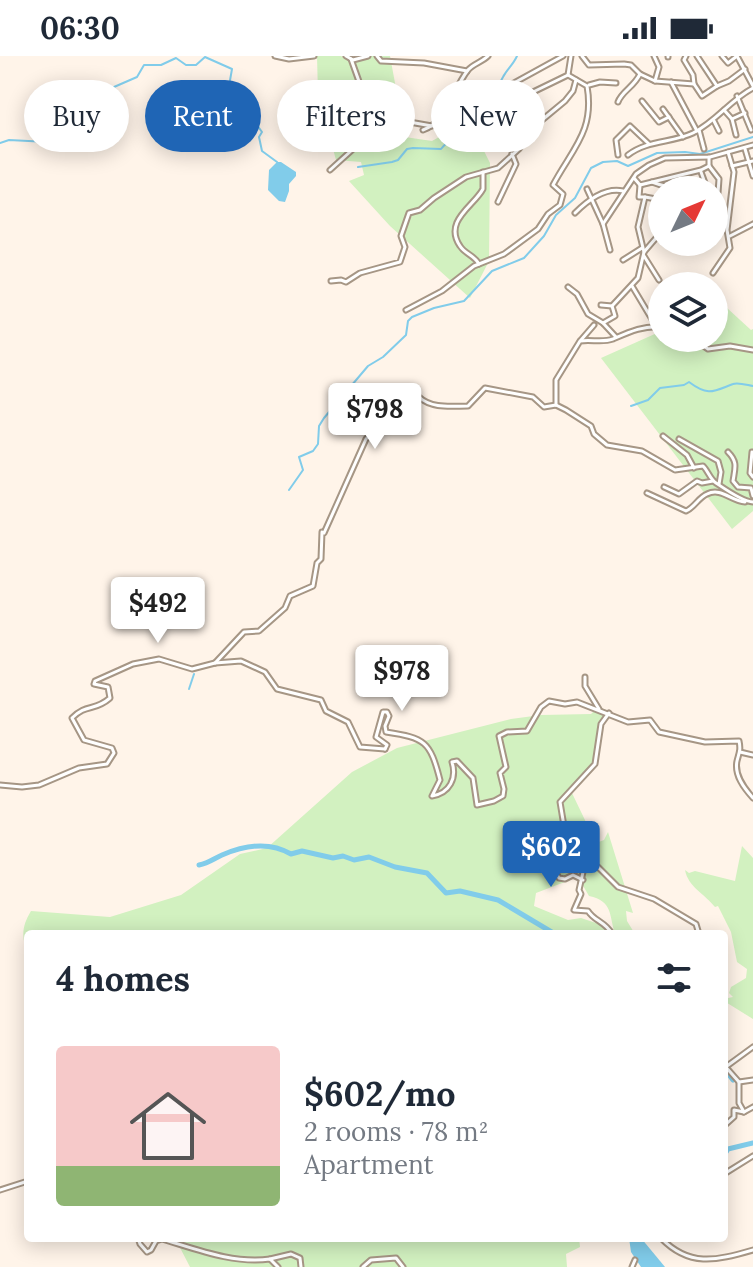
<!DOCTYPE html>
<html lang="en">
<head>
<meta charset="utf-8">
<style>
	:root { --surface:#fff; --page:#f6f6f7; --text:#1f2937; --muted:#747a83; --accent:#1f65b5 }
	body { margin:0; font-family:Lora,serif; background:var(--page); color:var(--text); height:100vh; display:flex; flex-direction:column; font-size:30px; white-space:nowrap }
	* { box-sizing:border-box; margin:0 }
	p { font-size:26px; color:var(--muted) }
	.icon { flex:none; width:44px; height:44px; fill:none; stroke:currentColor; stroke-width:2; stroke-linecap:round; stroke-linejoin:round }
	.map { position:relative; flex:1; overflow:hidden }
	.drawer { position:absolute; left:24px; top:874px; width:704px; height:312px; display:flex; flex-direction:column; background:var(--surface); border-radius:8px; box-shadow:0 4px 20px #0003 }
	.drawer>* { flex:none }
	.guide { position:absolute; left:24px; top:24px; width:706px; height:72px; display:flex; gap:16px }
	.needle { width:52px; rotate:47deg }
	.buttons { position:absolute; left:648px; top:120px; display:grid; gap:16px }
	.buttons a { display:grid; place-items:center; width:80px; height:80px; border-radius:50%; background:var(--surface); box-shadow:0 4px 20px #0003; font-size:40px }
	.price { position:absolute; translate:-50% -68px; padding:0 18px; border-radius:8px; background:#fff; color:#222; font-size:26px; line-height:52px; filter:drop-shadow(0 2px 4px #0008) }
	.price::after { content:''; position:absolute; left:50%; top:48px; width:24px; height:18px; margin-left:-12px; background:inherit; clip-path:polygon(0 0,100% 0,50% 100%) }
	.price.on { background:var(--accent); color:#fff }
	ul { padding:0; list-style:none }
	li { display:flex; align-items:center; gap:24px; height:200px; padding:0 32px }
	li span { display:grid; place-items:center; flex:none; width:224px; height:160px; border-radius:8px; color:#555 }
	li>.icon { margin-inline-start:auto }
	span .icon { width:96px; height:96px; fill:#fffc; stroke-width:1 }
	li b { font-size:34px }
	h2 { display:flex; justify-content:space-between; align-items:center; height:96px; padding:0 32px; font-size:34px }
	.tag { padding:0 28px; border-radius:36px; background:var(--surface); box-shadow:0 4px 20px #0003; font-size:28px; line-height:72px }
	.tag.on { background:var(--accent); color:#fff }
	.status { display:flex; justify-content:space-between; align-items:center; height:56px; padding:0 40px; background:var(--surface); direction:ltr }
	.status svg { height:22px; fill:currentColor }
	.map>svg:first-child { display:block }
	.green { fill:#d2f1c0 }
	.water { fill:#81ccea }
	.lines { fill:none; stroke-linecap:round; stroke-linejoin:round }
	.stream { stroke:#81ccea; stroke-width:2 }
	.river { stroke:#81ccea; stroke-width:5 }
	.street-casing { stroke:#a69685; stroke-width:7 }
	.street { stroke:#fff; stroke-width:3 }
</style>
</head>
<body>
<div class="status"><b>06:30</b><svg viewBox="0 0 49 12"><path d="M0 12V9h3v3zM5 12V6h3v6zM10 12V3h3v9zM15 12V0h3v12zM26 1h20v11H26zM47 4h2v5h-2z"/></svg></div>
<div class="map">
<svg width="753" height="1211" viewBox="0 0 753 1211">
	<rect width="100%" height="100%" fill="#fff4e9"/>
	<g class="green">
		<polygon points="317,0 341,0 353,8 371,0 390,0 405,81 432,85 448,76 473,73 490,107 489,205 470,242 390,170 349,125 364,119 361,106 336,104 318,38"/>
		<polygon points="718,249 727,252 751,274 753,273 753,455 732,473 601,302 657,277 662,278 662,282 714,282 714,250"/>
		<path d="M594,655H606L601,669L597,709L571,735L596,787L604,784L608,776L633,857L626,855L627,865L635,878H615C609,859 613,845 589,840L578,821L536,837L534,850L568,864L581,862L605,870L606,874L585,878H28V896C20,881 23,868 31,855L110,861L181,839L240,798L267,792L352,716L397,692L511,663L541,659L591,658Z"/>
		<path d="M742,790L753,802V963L724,945V936L728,942L733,941L729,937L731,931L746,922L747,913L737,906L731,876L718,850L715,851C705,838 688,831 685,814L689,817L695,815L735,825Z"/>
		<polygon points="175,1182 579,1182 580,1191 566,1198 567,1211 190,1211"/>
	</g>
	<g class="water">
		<polygon points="277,106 281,106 296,116 296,120 289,128 289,135 285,146 279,145 268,134 269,114"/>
		<polygon points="629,1182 641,1182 665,1211 641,1211 631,1196"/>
	</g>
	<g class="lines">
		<g class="stream">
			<polyline points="0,87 9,84 48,86 55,78 52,64 55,56 66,59 87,52 91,41 137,21 144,9 161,9 176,2 186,9 196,9 205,1 232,13 229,30 262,76 259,81 262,95 277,106"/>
			<path d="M358,111L392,106L398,104L407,93L413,92L441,93C451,79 470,76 482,62C494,49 495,35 503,21C507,13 513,9 517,0"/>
			<path d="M631,350L648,344L660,332L684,329L689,326C709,341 714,335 733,328C738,326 747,329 753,330"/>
			<polyline points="289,434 303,414 299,401 313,395 318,388 319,370 324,362 368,310 383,301 406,279 408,265 412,261 434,252 464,245 492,215 524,202 544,180 556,159 575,142 591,112 603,106 617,105 628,110 657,97 685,96 700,98 753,81"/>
			<polyline points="189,633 194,618"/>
		</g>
		<g class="river">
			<path d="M199,809C209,807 213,803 222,799C245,789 269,785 291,798L302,795L333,802L343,800L354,804L369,801L395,811L427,817L446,837L460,835L498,844L555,878"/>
			<polyline points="578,878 595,878"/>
			<polyline points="724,1012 733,1024"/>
			<polyline points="724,1099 728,1093 753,1087"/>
		</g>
		<g class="street-casing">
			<g id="street">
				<polyline points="275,0 289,3 314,0"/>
				<polyline points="346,0 353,4 368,0"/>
				<polyline points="377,0 381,5 424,7 467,15"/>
				<polyline points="582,0 589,9 624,8 631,9 640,18 655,25 694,28 702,40 717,30"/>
				<polyline points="654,0 659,11 655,25"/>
				<polyline points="686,0 684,4 693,19 694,28"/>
				<polyline points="697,0 717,30 729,25 745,13"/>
				<polyline points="722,0 728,7 737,0"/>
				<polyline points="737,0 753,30"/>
				<polyline points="668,1 668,0"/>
				<polyline points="351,3 361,31 381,61 432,70"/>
				<polyline points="671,26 697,75"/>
				<polyline points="589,29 600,26 616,27"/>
				<polyline points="457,34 467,47"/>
				<polyline points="533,36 568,19 571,0"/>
				<polyline points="737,40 751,74"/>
				<polyline points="642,45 659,66 669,61"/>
				<path d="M618,46C622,35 634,31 640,18"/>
				<polyline points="663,53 683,81"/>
				<polyline points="500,54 512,28 563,0"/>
				<polyline points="724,54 732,63 736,79"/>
				<polyline points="732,63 745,57"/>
				<polyline points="714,65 719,75"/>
				<path d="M423,74C449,65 452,34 468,14C473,8 482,6 488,0"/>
				<polyline points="699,74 704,93"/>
				<polyline points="745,93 753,120"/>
				<polyline points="618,99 616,84 630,70 649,88"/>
				<path d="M628,99C647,84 672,87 693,77C717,65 730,44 753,32"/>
				<polyline points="709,110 719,123 718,137"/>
				<polyline points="732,110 753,105"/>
				<polyline points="330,114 362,85 379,59"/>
				<polyline points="634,122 640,129 701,114 709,110 709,101"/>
				<path d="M652,126C670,133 687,135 705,127L701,116"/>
				<polyline points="587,133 603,168"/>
				<polyline points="645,141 662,144"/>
				<polyline points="498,146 516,108 512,98"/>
				<path d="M575,157C587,145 605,131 623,135"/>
				<polyline points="730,180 753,168"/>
				<polyline points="610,194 603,168 636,118 649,109 665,102 710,101 753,89"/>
				<polyline points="644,196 662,175"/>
				<polyline points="644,200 659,224"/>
				<polyline points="623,204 642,192"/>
				<path d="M479,208C474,199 465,198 460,190C443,165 474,150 483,133V116"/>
				<polyline points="713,217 730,192 727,174 734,116 728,96"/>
				<polyline points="331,225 341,224 346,226 360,217 400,206 405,191 401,180 409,157 420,154 434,142 466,121 498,112 519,93 536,69 565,45 573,35 576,24"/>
				<polyline points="632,230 656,270"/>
				<polyline points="568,231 577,238 588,258 603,267 616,281"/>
				<polyline points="601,249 612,250"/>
				<path d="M406,254L442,235L474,210L504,198L538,173L548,158L560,149L563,138L553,129C572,93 595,75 587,30L568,19"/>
				<polyline points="603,267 615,260 612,250 638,222 644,196 638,171 645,141 639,141 640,129"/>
				<polyline points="692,282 708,293 730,290 753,294"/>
				<polyline points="581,284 594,269"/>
				<path d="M556,349V324L580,285C591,283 602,287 613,283C629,276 644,269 662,271"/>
				<polyline points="663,380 687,399 694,412"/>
				<polyline points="679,383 718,405 721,416 719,428"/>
				<path d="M728,396C738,406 735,412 733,425L738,431L751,432L753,440"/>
				<polyline points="752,396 750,417 753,421"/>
				<polyline points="664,431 679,438 697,425 702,427 713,425"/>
				<path d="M647,437L686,455C695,451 698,442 707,438C721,431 731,445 745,446"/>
				<path d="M215,607L244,576L259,575L285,552L290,540L313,530L317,507L321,503L322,476L324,477L366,383L398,350L419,341C432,353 451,350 468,350L485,332L533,341L544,351L556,349L566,354L591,370L594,378L607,389L642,395L675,414L703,410C708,415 710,423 716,427C725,433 743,446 753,446"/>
				<polyline points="585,621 585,630 599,653"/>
				<polyline points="609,657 601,668 595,708 560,746 566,782 585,807 598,811 618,831 654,843 696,868 699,878"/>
				<path d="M385,693L387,689L376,681L383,656H387L389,660L385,670L386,676C425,682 430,685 440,724L432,740C450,737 457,722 452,706L457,705L473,722L477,749L494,745L503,740L504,733L500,717L506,711L499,680L507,676L527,675L541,651L549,645L565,648L577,646L628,666L650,664L659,676L705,686L739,685C741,694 739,697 737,705C734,719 744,732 753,742"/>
				<polyline points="740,696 753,699"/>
				<path d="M0,729L22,731L39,729L79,712L107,708L114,697L112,692L84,684L72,662C87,647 94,656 110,642L108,631L94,628L95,625L133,608L159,603L192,613L215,607L241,605L265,616L277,633L321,644L326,655L348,666L360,691L385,693"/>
				<polyline points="547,801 559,822 565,823 573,819 583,824"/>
				<path d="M585,807L579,834L581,838L574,854L588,855C594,865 606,866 612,878"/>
				<polyline points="724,1009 739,1026 739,1047 744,1056"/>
				<polyline points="727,1010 753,991"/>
				<polyline points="739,1026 753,1024"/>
				<polyline points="724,1070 734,1061 734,1054 744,1056 753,1051"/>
				<polyline points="724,1118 753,1100"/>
				<polyline points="0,1134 28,1125"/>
				<path d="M138,1182L140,1188L147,1196L151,1194L156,1185L162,1183C196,1193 233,1208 270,1203L278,1211"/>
				<path d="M661,1182C689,1211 715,1205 753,1194"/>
				<polyline points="270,1203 291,1198 300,1202 301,1211"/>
				<polyline points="363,1211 371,1204 396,1202 403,1211"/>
				<polyline points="632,1211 635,1204"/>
			</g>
		</g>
		<use href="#street" class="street"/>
	</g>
</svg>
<div class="buttons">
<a><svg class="needle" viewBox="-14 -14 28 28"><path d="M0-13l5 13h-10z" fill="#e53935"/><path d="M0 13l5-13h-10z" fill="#747a83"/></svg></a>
<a><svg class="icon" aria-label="layers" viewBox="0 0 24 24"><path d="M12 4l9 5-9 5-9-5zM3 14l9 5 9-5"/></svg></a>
</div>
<b class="price" style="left:375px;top:395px">$798</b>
<b class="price" style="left:158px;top:589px">$492</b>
<b class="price" style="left:402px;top:657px">$978</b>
<b class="price on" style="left:551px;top:833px">$602</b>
<div class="guide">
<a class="tag">Buy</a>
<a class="tag on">Rent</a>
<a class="tag">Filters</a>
<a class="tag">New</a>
</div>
<section class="drawer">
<h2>4 homes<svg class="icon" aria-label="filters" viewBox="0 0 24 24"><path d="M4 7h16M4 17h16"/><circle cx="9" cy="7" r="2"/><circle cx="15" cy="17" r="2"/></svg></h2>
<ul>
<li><span style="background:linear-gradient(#f6c9c9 75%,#8fb573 0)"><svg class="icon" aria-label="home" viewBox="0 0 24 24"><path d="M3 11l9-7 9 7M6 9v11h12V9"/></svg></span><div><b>$602/mo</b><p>2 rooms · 78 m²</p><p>Apartment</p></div></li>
</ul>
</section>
</div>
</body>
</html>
